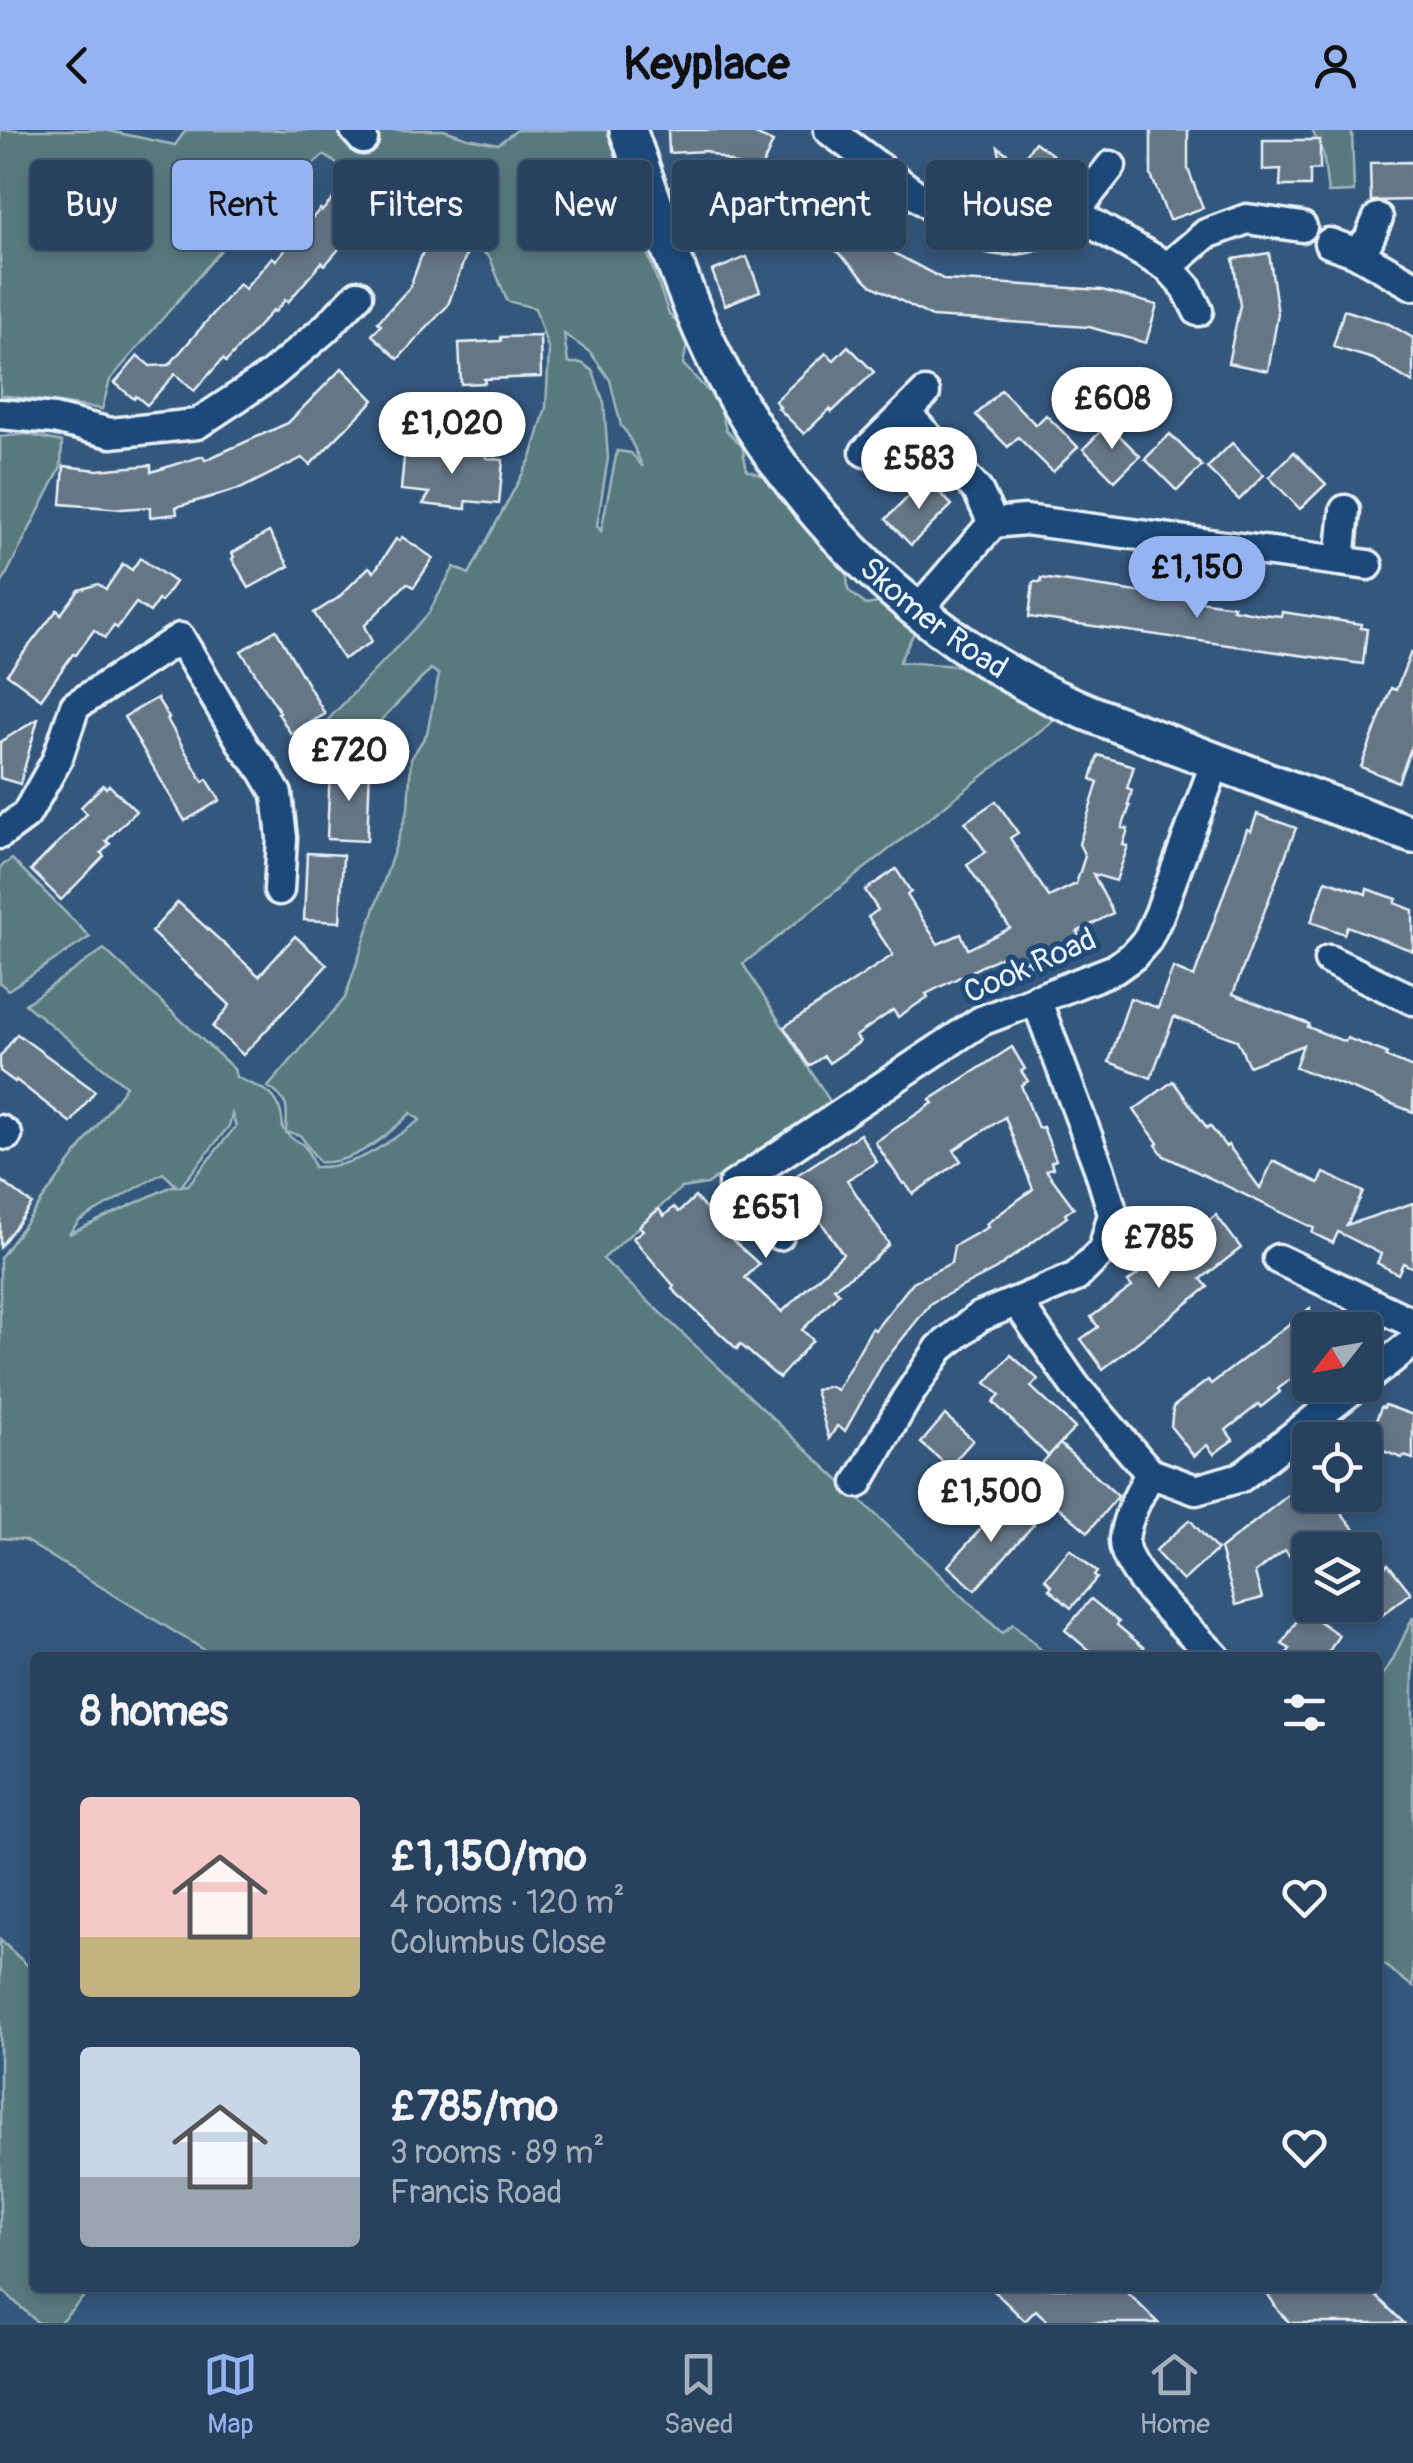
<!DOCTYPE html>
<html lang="en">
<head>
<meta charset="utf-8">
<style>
	:root { --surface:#27415e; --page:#2f4864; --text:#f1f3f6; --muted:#a4afbc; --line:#435a73; --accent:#95b2f1 }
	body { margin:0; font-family:Pangolin,sans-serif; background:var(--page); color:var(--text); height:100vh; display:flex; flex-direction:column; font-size:38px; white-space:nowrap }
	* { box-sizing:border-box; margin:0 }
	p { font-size:32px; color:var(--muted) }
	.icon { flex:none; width:55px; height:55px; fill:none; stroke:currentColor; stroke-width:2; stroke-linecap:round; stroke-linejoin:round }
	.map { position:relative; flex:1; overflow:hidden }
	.drawer { position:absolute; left:30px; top:1522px; width:1352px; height:640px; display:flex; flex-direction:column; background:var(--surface); border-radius:10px; box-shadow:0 5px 15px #0003,0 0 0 2px var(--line) }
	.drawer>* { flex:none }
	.guide { position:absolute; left:30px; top:30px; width:1355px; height:90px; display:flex; gap:20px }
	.needle { width:65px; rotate:239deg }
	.tools { position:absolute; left:1292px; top:1182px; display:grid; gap:20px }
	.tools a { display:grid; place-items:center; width:90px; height:90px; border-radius:10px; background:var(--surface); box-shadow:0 5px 15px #0003,0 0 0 2px var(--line); font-size:50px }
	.price { position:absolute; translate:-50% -85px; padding:0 22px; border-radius:35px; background:#fff; color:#222; font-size:32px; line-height:65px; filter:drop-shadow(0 2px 5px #0008) }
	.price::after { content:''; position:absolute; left:50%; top:60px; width:30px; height:22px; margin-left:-15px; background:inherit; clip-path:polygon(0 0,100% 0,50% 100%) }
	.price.selected { background:var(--accent); color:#111 }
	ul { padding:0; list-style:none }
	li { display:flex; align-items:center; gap:30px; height:250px; padding:0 50px }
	li span { display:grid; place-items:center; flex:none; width:280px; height:200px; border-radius:10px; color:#555 }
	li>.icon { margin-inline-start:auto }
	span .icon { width:120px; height:120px; fill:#fffc; stroke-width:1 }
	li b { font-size:42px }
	h2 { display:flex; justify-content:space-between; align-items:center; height:120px; padding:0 50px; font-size:42px }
	.tag { padding:0 35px; border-radius:10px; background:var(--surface); box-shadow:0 5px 15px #0003,0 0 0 2px var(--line); font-size:35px; line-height:90px }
	.tag.selected { background:var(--accent); color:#111 }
	header { display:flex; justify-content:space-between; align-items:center; height:130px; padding:0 50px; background:var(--accent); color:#111; font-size:45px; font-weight:700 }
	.menu { display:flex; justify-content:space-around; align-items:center; height:140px; border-top:2px solid var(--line); background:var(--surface); font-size:28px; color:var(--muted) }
	.menu a { display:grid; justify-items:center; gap:5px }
	.menu .selected { color:var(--accent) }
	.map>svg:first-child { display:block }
	.green { fill:#597a7f; stroke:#a0b6bc; stroke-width:2.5; fill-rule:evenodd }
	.building { fill:#657685; stroke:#e8f1f8; stroke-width:2.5 }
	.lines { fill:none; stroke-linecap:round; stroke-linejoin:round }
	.minor-casing { stroke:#e8f1f8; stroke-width:35 }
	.tertiary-casing { stroke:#e8f1f8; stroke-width:42 }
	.minor { stroke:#1f4a7a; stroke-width:28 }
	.tertiary { stroke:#1f4a7a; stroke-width:35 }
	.labels { text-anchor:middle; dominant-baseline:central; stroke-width:10; stroke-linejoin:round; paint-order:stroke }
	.street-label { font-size:32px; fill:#e8f1f8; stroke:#1f4a7a }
</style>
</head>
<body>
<header><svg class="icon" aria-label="back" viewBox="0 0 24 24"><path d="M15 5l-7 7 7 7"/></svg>Keyplace<svg class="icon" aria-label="person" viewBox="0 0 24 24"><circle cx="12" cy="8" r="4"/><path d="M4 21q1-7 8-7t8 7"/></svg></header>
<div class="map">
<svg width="1413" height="2193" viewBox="0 0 1413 2193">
	<rect width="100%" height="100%" fill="#34577d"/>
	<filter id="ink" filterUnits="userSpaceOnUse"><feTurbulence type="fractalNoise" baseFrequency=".01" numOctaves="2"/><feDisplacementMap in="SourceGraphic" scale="20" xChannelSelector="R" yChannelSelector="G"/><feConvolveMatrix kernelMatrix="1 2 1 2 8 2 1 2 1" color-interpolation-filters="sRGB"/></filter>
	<g filter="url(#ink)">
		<g class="green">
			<path d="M0,0H104L175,15L186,0H444L468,8L498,14L517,0H611L620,47L639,68L636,91L669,184L689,205L683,234L719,273L726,300L742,316L747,340L786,354L846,431L848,460L866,475L878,473L915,501L899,532L959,536L1054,590L743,834L831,973L707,1054L681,1058L603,1129L1002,1503L1013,1494L1049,1527H216L24,1410L0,1408V1128L126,956L25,874L104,819L234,939L236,947C267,962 281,961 283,999L286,1001C288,978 289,970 268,957L345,868L408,679L411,629L427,603L439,545L431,539L378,593L353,623L328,636L307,612L428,484L454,437L469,444L531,328L546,277L549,221L535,178L507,171L490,128L451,96L420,90L324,25L246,91L110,250L102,279L0,265ZM564,204L591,223L610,250L621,296L627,303L643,337L631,323L617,321L601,401L597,396L608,328L604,273L593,241L582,233H568ZM411,983L420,990C386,1014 358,1038 314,1037C311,1029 309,1019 302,1014C295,1009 290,1009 286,1002L300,1005L319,1032C353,1035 388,1005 411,983ZM232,984L236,996L188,1055L181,1056L229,996ZM163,1043L177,1056H172L69,1104L79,1091Z"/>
			<polygon points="1312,0 1352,0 1354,62 1328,63 1323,23"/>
			<polygon points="26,304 62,312 61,337 0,457 0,307"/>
			<polygon points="12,729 90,807 8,860 0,853 0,737"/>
			<polygon points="1413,1487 1413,1857 1378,1830 1378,1553 1392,1531"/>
			<polygon points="0,1810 35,1842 35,2158 92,2158 59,2193 38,2193 0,2158"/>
		</g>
		<g class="building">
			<polygon points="668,0 747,0 773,12 758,45 706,21 669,23"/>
			<polygon points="1151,0 1188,0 1188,39 1203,78 1169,90 1151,45"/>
			<polygon points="1263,10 1320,10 1320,39 1310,40 1310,56 1280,56 1281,39 1263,40"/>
			<polygon points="1035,12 1067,35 1038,77 1005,53 998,17 1020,33"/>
			<polygon points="1412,32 1412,70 1371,71 1370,33"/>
			<polygon points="350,50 378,75 367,88 369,89 354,106 352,104 325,135 322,132 288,172 285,170 275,182 273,180 226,232 223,229 194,261 175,244 147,275 136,266 134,269 115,253 138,226 150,236 169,235 239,154 245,159 272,127 276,130 320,79 322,81"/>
			<polygon points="818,52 896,124 945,150 1102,160 1157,175 1146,213 1089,197 932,187 871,155 793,78"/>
			<polygon points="439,93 467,109 462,124 466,125 448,175 398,229 372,205 381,195 378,192 410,157 425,116 428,117 430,113 432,114"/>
			<polygon points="1269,123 1278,184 1268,241 1228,233 1240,175 1233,129"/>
			<polygon points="747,127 760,161 725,175 712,141"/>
			<polygon points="1344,180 1389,194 1413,208 1413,253 1373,229 1333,217"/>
			<polygon points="540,206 541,247 484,249 485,253 461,254 459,213 501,211 501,207"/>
			<polygon points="848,216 874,242 832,282 830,279 804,304 778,278 780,277 775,271 826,223 834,230"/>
			<polygon points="342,238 374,270 310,335 302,328 242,358 176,377 177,384 150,387 150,377 122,379 61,374 64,336 97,340 151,335 151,342 203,326 205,330 288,293"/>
			<polygon points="1001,260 1036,295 1046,285 1078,317 1053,342 1018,307 1008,317 976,285"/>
			<polygon points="1108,294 1140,326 1115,351 1083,319"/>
			<polygon points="1170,304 1202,336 1177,361 1145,329"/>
			<polygon points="1232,313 1264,345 1239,370 1207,338"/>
			<polygon points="405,316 486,324 486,328 503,330 499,374 466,371 466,379 423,374 430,363 401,360"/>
			<polygon points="1294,322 1326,354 1300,379 1269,347"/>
			<polygon points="926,349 952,375 911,415 886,389"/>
			<polygon points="269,402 289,436 249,458 232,429 234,427 232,423"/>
			<polygon points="402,407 433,428 414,457 407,453 364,496 372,512 343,529 314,483 338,468 369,437 374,442 396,409 399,411"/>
			<polygon points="140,428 175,452 161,472 158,470 150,482 136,473 117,498 114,496 105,508 94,500 76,525 73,524 41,569 7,544 57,480 61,484 79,460 98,454 106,459 123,434 132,440"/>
			<polygon points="1041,448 1234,476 1233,479 1260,484 1281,486 1282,482 1361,494 1360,498 1367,499 1363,534 1029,487 1033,452 1041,452"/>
			<polygon points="276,500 325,584 291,604 278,583 280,582 241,521"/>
			<polygon points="1411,522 1413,523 1413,613 1398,652 1361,637 1391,558 1396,560"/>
			<polygon points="157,568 169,588 167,589 203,652 207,649 220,670 185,691 124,587"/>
			<polygon points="38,589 20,654 0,648 0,612"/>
			<polygon points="1098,625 1134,636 1127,658 1132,660 1128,675 1130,676 1122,698 1128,699 1123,715 1128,716 1116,751 1093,744 1113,783 1077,802 1081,809 1031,835 1028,830 1009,840 1002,826 926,864 928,867 898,887 893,880 856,906 860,912 829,933 824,926 809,936 784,897 893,825 868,787 878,780 865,760 896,739 911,762 907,765 938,814 961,804 968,819 1010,798 967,735 986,722 965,692 996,671 1018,703 1010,708 1049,767 1076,754 1085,726 1079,714 1098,652 1091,649"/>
			<polygon points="330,637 370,638 367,711 327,709"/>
			<polygon points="103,655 106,658 109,655 136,681 106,711 110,714 101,723 104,726 61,770 31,740 87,684 81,677"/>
			<polygon points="1257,684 1296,698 1233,864 1309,894 1308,897 1345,912 1347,908 1387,923 1386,927 1413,938 1413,982 1295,937 1303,915 1249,936 1237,910 1174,887 1151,948 1109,932 1130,868 1158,878 1173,838 1194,847 1247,699 1251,701"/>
			<polygon points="307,723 343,725 340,792 304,790"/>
			<polygon points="1326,750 1366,764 1367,759 1397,769 1395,773 1413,780 1413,821 1347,796 1344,804 1311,792"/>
			<polygon points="178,772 259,846 295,806 327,835 243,925 213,897 230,875 151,802"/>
			<polygon points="17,904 95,961 71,993 16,950 15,952 0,941 0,927"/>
			<polygon points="1012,917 1025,939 1021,941 1028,951 1021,955 1038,998 1043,997 1056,1030 1051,1032 1053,1038 1046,1040 1074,1078 1065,1084 1067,1087 996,1139 931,1173 883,1233 845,1301 837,1296 829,1309 815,1260 830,1256 837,1260 872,1198 875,1200 913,1152 951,1133 954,1116 988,1097 986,1094 1033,1059 1005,987 954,1020 961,1031 913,1064 905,1053 903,1054 875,1012 933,973 930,970"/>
			<polygon points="1173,951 1207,998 1210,996 1226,1017 1228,1015 1260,1058 1273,1031 1319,1053 1324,1043 1363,1062 1347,1095 1413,1073 1413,1138 1403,1133 1398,1144 1377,1133 1381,1124 1338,1102 1333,1113 1312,1103 1314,1098 1164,1026 1156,1015 1158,1013 1134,980"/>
			<polygon points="860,1004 877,1032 847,1050 889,1114 873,1130 834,1158 839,1163 802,1200 813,1210 779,1248 740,1214 737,1219 672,1159 674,1156 633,1108 643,1100 639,1096 659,1079 664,1086 674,1077 679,1082 695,1067 713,1087 710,1090 759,1134 745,1148 782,1182 843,1124 799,1060 805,1056 797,1045"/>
			<polygon points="0,1050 32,1074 0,1117"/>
			<polygon points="1216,1085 1241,1118 1201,1149 1208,1157 1103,1239 1081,1209 1098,1197 1091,1187 1132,1157 1128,1152 1144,1139 1138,1130 1157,1115 1164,1125"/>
			<polygon points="1310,1178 1310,1234 1278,1259 1280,1262 1261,1277 1259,1274 1226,1300 1233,1310 1223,1317 1214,1324 1207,1315 1194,1326 1171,1297 1173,1277 1208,1250 1211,1254"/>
			<polygon points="1011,1225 1038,1249 1031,1257 1075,1298 1048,1326 993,1272 1000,1265 986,1253"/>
			<polygon points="1385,1275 1413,1285 1413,1329 1404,1326 1402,1328 1367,1315 1381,1277 1384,1278"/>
			<polygon points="945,1285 973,1310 949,1337 921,1313"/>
			<polygon points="1060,1314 1118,1366 1088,1402 1038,1360 1052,1344 1041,1334"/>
			<polygon points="1310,1348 1310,1365 1355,1365 1338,1379 1385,1437 1388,1434 1411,1463 1381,1486 1365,1465 1365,1420 1301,1420 1291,1428 1285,1420 1255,1443 1262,1468 1236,1475 1220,1419"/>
			<polygon points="1007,1369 1034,1394 975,1460 948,1436"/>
			<polygon points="1190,1390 1217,1420 1183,1451 1155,1421"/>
			<polygon points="1070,1419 1097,1442 1094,1446 1097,1448 1071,1478 1049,1459 1052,1456 1045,1449"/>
			<polygon points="1091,1469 1119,1492 1117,1495 1156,1528 1098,1528 1065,1500"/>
			<polygon points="1306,1482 1339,1505 1325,1528 1284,1528 1290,1519 1282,1514 1301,1484 1304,1486"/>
			<polygon points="991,2158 1123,2158 1158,2193 1049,2193 1036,2180 1025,2191"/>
			<polygon points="1264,2158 1368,2158 1404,2193 1290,2193 1279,2182"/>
		</g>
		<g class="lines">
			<g class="minor-casing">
				<g id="minor">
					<polyline points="355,0 363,9"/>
					<path d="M829,0L947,88C995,119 1029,115 1074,83L1168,137L1186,157L1198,181"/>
					<polyline points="1074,83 1111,36"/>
					<polyline points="1329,113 1355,122 1413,155"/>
					<polyline points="1355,122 1368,111 1378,88"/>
					<polyline points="1168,137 1206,104 1247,89 1302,97"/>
					<polyline points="906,283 978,361 993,393"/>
					<polyline points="0,284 54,289 111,303 197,294 271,245 325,199 358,165"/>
					<polyline points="865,322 925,263"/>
					<polyline points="1345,380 1340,431 1368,435"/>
					<polyline points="918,480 993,393 1025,390 1340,431"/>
					<polyline points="0,704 26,685 57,630 75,576 180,508 245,618 263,640 277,664 282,708 279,760"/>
					<polyline points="1329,830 1413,870"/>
					<polyline points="0,1000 7,1005"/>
					<polyline points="779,1105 733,1056 981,891 1115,839 1133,826 1147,810 1159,785 1216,631"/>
					<polyline points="1278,1129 1413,1193"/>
					<polyline points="1017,1172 1075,1256 1150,1343 1196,1360 1241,1347 1358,1255"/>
					<polyline points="1365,1250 1413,1212"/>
					<path d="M1150,1343C1140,1364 1126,1386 1124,1410C1122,1442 1193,1503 1216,1528"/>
					<polyline points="858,1353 906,1269 940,1218 979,1187 1076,1147 1103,1120 1113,1084 1099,1038 1036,869"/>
				</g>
			</g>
			<g class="tertiary-casing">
				<g id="tertiary">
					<path id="s1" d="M628,0C657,80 682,165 721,241C790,372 900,486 1031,556C1078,581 1129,598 1178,617C1256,647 1335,676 1413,705"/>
				</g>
			</g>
			<use href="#minor" class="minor"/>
			<use href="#tertiary" class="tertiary"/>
		</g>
	</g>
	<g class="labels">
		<g class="street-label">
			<text stroke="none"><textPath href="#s1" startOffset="588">Skomer Road</textPath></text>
			<text transform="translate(1030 836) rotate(-24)">Cook Road</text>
		</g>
	</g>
</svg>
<div class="tools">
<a><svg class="needle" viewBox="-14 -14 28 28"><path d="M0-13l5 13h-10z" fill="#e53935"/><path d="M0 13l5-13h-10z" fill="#a4afbc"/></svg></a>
<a><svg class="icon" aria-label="locate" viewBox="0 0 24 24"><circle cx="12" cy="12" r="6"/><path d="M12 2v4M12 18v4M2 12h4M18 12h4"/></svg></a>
<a><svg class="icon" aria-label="layers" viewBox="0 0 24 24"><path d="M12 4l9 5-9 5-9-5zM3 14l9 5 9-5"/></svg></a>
</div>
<b class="price" style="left:1112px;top:322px">£608</b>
<b class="price" style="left:452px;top:347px">£1,020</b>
<b class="price" style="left:919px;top:382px">£583</b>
<b class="price selected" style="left:1197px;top:491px">£1,150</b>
<b class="price" style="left:349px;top:674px">£720</b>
<b class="price" style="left:766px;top:1131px">£651</b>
<b class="price" style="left:1159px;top:1161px">£785</b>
<b class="price" style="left:991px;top:1415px">£1,500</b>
<div class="guide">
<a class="tag">Buy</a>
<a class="tag selected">Rent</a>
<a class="tag">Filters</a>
<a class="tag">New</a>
<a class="tag">Apartment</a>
<a class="tag">House</a>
</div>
<section class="drawer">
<h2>8 homes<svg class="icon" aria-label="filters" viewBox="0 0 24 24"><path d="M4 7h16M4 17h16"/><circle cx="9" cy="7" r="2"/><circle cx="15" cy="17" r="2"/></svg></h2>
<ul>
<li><span style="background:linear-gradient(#f6c9c9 70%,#c2b280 0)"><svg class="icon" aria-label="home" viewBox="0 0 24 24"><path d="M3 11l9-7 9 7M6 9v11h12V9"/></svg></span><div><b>£1,150/mo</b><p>4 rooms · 120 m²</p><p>Columbus Close</p></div><svg class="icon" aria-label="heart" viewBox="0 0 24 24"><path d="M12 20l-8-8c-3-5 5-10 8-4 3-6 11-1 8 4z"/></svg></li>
<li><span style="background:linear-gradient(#c9d6e8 65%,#9aa5b1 0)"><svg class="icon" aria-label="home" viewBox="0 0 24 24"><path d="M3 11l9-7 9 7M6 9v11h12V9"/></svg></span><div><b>£785/mo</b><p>3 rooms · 89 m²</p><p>Francis Road</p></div><svg class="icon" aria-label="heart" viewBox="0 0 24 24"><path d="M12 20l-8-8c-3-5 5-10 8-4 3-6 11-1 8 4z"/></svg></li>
</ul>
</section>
</div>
<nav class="menu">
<a class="selected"><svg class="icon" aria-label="map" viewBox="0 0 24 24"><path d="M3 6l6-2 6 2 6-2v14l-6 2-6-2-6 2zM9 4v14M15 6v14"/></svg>Map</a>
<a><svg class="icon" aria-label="saved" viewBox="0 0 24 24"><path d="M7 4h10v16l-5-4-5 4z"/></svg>Saved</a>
<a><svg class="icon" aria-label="home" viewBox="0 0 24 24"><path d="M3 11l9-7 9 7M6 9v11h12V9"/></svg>Home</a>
</nav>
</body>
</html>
